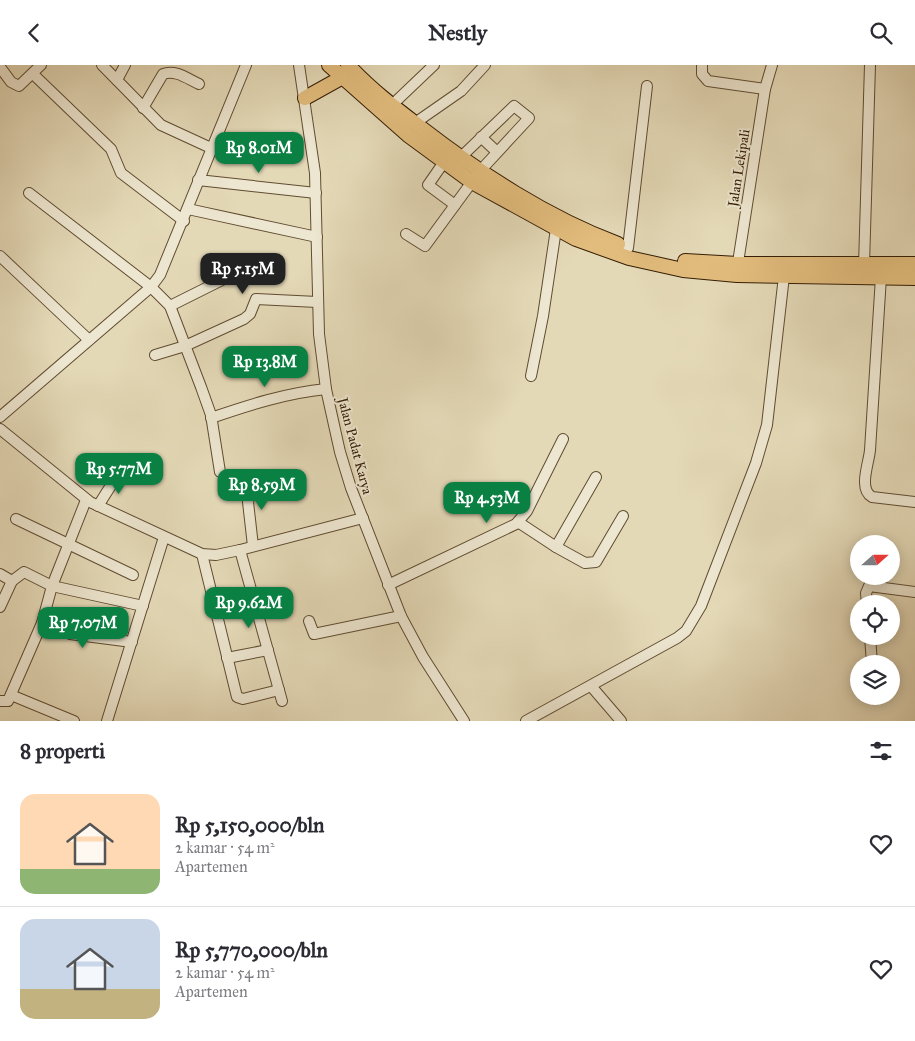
<!DOCTYPE html>
<html lang="id">
<head>
<meta charset="utf-8">
<style>
	:root { --surface:#fff; --page:#f7f7f7; --text:#2b2b33; --muted:#7c7c81; --line:#e1e1e2; --accent:#0b8043 }
	body { margin:0; font-family:"IM FELL Great Primer",serif; background:var(--page); color:var(--text); height:100vh; display:flex; flex-direction:column; font-size:19px; white-space:nowrap }
	* { box-sizing:border-box; margin:0 }
	p { font-size:16px; color:var(--muted) }
	.icon { flex:none; width:28px; height:28px; fill:none; stroke:currentColor; stroke-width:2; stroke-linecap:round; stroke-linejoin:round }
	.map { position:relative; height:656px; overflow:hidden }
	.sheet { display:flex; flex-direction:column; background:var(--surface); flex:1 }
	.sheet>* { flex:none }
	.needle { width:32px; rotate:69deg }
	.tools { position:absolute; left:850px; top:470px; display:grid; gap:10px }
	.tools a { display:grid; place-items:center; width:50px; height:50px; border-radius:50%; background:var(--surface); box-shadow:0 2px 12px #0003; font-size:25px }
	.price { position:absolute; translate:-50% -42px; padding:0 11px; border-radius:10px; background:var(--accent); color:#fff; font-size:16px; line-height:32px; filter:drop-shadow(0 1px 2px #0008) }
	.price::after { content:''; position:absolute; left:50%; top:30px; width:15px; height:11px; margin-left:-8px; background:inherit; clip-path:polygon(0 0,100% 0,50% 100%) }
	.price.active { background:#222; color:#fff }
	ul { padding:0; list-style:none }
	li { display:flex; align-items:center; gap:15px; height:125px; padding:0 20px }
	li+li { border-top:1px solid var(--line) }
	li span { display:grid; place-items:center; flex:none; width:140px; height:100px; border-radius:15px; color:#555 }
	li>.icon { margin-inline-start:auto }
	span .icon { width:60px; height:60px; fill:#fffc; stroke-width:1 }
	li b { font-size:21px }
	h2 { display:flex; justify-content:space-between; align-items:center; height:60px; padding:0 20px; font-size:21px }
	header { display:flex; justify-content:space-between; align-items:center; height:65px; padding:0 20px; background:var(--surface); font-size:22px; font-weight:800 }
	.map>svg:first-child { display:block }
	.lines { fill:none; stroke-linecap:round; stroke-linejoin:round }
	.minor-casing { stroke:#604c31; stroke-width:12 }
	.major-casing { stroke:#341d04; stroke-width:16 }
	.minor { stroke:#ede6d0; stroke-width:10 }
	.major { stroke:#e2bc7c; stroke-width:14 }
	.labels { text-anchor:middle; dominant-baseline:central; stroke-width:4; stroke-linejoin:round; paint-order:stroke }
	.street-label { font-size:14px; fill:#341d04; stroke:#ede6d0 }
</style>
</head>
<body>
<header><svg class="icon" aria-label="back" viewBox="0 0 24 24"><path d="M15 5l-7 7 7 7"/></svg>Nestly<svg class="icon" aria-label="search" viewBox="0 0 24 24"><circle cx="10" cy="10" r="6"/><path d="M15 15l6 6"/></svg></header>
<div class="map">
<svg width="915" height="656" viewBox="0 0 915 656">
	<rect width="100%" height="100%" fill="#e4d9b7"/>
	<filter id="stains"><feTurbulence type="fractalNoise" baseFrequency=".004" numOctaves="4"/><feColorMatrix values="0 0 0 0 .2 0 0 0 0 .09 0 0 0 0 .02 0 0 0 .5 -.17"/></filter>
	<radialGradient id="worn" r=".72"><stop offset=".6" stop-color="#630" stop-opacity="0"/><stop offset="1" stop-color="#630" stop-opacity=".3"/></radialGradient>
	<g class="lines">
		<g class="minor-casing">
			<g id="minor">
				<polyline points="102,0 161,60 211,83"/>
				<polyline points="299,0 315,108 319,269 326,324 340,387 351,423 401,551 423,592 464,656"/>
				<polyline points="702,0 702,9 708,16 765,24"/>
				<polyline points="0,2 11,17 19,21 41,0"/>
				<polyline points="33,9 111,84 121,108 184,156"/>
				<polyline points="117,15 125,0"/>
				<polyline points="392,40 434,0"/>
				<path d="M143,43L163,9C175,4 188,14 199,19"/>
				<polyline points="415,58 461,26 485,0"/>
				<polyline points="481,72 497,87"/>
				<polyline points="444,97 428,120 455,140 480,106 529,53 514,41 461,92"/>
				<polyline points="198,115 316,128"/>
				<polyline points="29,128 151,222 170,241 201,322 211,350 220,407"/>
				<polyline points="188,144 317,172"/>
				<polyline points="406,169 425,181 455,140"/>
				<polyline points="628,183 647,21"/>
				<polyline points="0,191 89,275"/>
				<polyline points="864,200 870,0"/>
				<polyline points="737,204 765,24 772,0"/>
				<path d="M881,212C877,269 874,327 870,385C869,398 858,424 872,432L915,437"/>
				<polyline points="170,241 230,211"/>
				<polyline points="155,290 185,281 244,254 250,249 256,234 317,237"/>
				<polyline points="531,311 543,251 556,164"/>
				<polyline points="0,352 151,222 160,210 246,0"/>
				<path d="M211,353C249,340 286,328 326,324"/>
				<polyline points="0,364 90,437 202,489 216,490 240,485 363,453"/>
				<polyline points="98,441 120,406"/>
				<polyline points="16,454 133,510"/>
				<polyline points="518,457 556,482 596,412"/>
				<path d="M253,481L248,437C251,422 266,421 279,416"/>
				<polyline points="556,482 585,498 596,497 623,451"/>
				<polyline points="240,485 282,636"/>
				<polyline points="202,489 237,632 243,634 279,625"/>
				<polyline points="0,509 12,516"/>
				<polyline points="388,520 516,459 527,446 563,374"/>
				<polyline points="867,539 866,528 869,521 915,527"/>
				<polyline points="0,542 12,516 24,507 52,521 143,541"/>
				<polyline points="309,556 314,569 401,551"/>
				<polyline points="42,558 70,569 132,577"/>
				<polyline points="870,571 872,599"/>
				<polyline points="227,593 268,585"/>
				<polyline points="591,621 621,656"/>
				<polyline points="11,630 74,656"/>
				<polyline points="0,636 8,636 42,558 52,521 86,435"/>
				<polyline points="107,656 164,472"/>
				<polyline points="526,656 677,573 686,566 701,541 756,398 767,360 784,211"/>
			</g>
		</g>
		<g class="major-casing">
			<g id="major">
				<polyline points="329,0 408,70 472,117 576,174 629,193 683,205 737,210 915,213"/>
				<path d="M348,0C369,23 395,43 420,62C481,109 546,152 618,179"/>
				<polyline points="305,33 350,8"/>
				<polyline points="685,196 738,199 915,199"/>
			</g>
		</g>
		<use href="#minor" class="minor"/>
		<use href="#major" class="major"/>
	</g>
	<g class="labels">
		<g class="street-label">
			<text transform="translate(739 103) rotate(-81)">Jalan Lekipali</text>
			<text transform="translate(355 381) rotate(75)">Jalan Padat Karya</text>
		</g>
	</g>
	<rect width="100%" height="100%" filter="url(#stains)"/>
	<rect width="100%" height="100%" fill="url(#worn)"/>
</svg>
<div class="tools">
<a><svg class="needle" viewBox="-14 -14 28 28"><path d="M0-13l5 13h-10z" fill="#e53935"/><path d="M0 13l5-13h-10z" fill="#7c7c81"/></svg></a>
<a><svg class="icon" aria-label="locate" viewBox="0 0 24 24"><circle cx="12" cy="12" r="6"/><path d="M12 2v4M12 18v4M2 12h4M18 12h4"/></svg></a>
<a><svg class="icon" aria-label="layers" viewBox="0 0 24 24"><path d="M12 4l9 5-9 5-9-5zM3 14l9 5 9-5"/></svg></a>
</div>
<b class="price" style="left:259px;top:109px">Rp 8.01M</b>
<b class="price active" style="left:243px;top:230px">Rp 5.15M</b>
<b class="price" style="left:265px;top:323px">Rp 13.8M</b>
<b class="price" style="left:119px;top:430px">Rp 5.77M</b>
<b class="price" style="left:262px;top:446px">Rp 8.59M</b>
<b class="price" style="left:487px;top:459px">Rp 4.53M</b>
<b class="price" style="left:249px;top:564px">Rp 9.62M</b>
<b class="price" style="left:83px;top:584px">Rp 7.07M</b>
</div>
<section class="sheet">
<h2>8 properti<svg class="icon" aria-label="filters" viewBox="0 0 24 24"><path d="M4 7h16M4 17h16"/><circle cx="9" cy="7" r="2"/><circle cx="15" cy="17" r="2"/></svg></h2>
<ul>
<li><span style="background:linear-gradient(#ffd9b3 75%,#8fb573 0)"><svg class="icon" aria-label="home" viewBox="0 0 24 24"><path d="M3 11l9-7 9 7M6 9v11h12V9"/></svg></span><div><b>Rp 5,150,000/bln</b><p>2 kamar · 54 m²</p><p>Apartemen</p></div><svg class="icon" aria-label="heart" viewBox="0 0 24 24"><path d="M12 20l-8-8c-3-5 5-10 8-4 3-6 11-1 8 4z"/></svg></li>
<li><span style="background:linear-gradient(#c9d6e8 70%,#c2b280 0)"><svg class="icon" aria-label="home" viewBox="0 0 24 24"><path d="M3 11l9-7 9 7M6 9v11h12V9"/></svg></span><div><b>Rp 5,770,000/bln</b><p>2 kamar · 54 m²</p><p>Apartemen</p></div><svg class="icon" aria-label="heart" viewBox="0 0 24 24"><path d="M12 20l-8-8c-3-5 5-10 8-4 3-6 11-1 8 4z"/></svg></li>
</ul>
</section>
</body>
</html>
